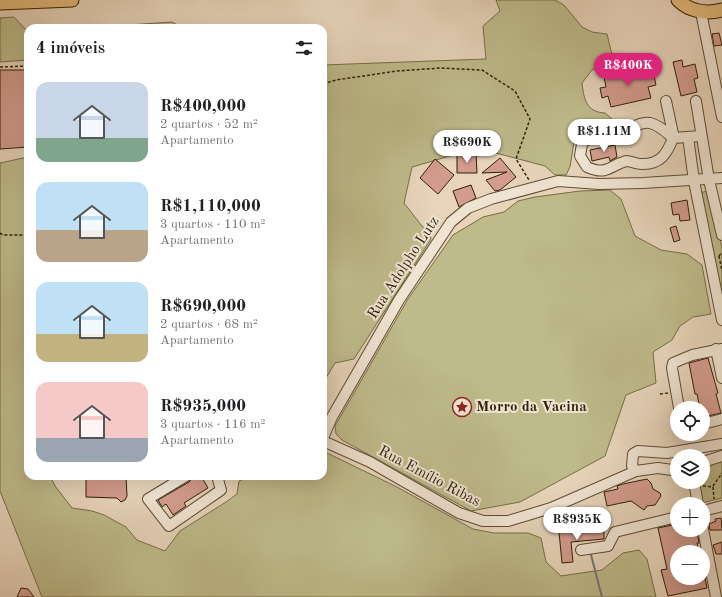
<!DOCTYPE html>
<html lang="pt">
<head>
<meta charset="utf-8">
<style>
	:root { --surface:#fff; --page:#f6f6f6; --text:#202124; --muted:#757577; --accent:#db2777 }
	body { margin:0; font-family:"Old Standard TT",serif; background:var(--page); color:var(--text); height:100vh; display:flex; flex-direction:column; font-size:15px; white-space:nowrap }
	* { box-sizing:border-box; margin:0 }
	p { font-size:13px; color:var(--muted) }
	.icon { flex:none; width:22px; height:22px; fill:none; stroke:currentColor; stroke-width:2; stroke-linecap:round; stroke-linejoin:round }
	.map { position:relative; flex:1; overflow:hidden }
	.details { position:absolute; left:24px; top:24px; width:303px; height:456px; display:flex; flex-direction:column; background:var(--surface); border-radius:12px; box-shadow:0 4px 16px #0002 }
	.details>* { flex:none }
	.buttons { position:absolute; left:670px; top:401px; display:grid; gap:8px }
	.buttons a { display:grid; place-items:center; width:40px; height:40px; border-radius:50%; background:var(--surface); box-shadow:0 4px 16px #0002; font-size:20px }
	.price { position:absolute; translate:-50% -34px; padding:0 9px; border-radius:14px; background:#fff; color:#222; font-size:13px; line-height:26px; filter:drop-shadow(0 1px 2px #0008) }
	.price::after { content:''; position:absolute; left:50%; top:24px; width:12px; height:9px; margin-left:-6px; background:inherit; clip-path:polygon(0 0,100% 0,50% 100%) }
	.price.on { background:var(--accent); color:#fff }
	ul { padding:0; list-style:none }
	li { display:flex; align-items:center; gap:12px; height:100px; padding:0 12px }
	li span { display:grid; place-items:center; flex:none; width:112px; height:80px; border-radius:12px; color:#555 }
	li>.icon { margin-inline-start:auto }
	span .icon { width:48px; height:48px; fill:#fffc; stroke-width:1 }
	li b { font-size:17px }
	h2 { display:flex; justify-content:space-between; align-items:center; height:48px; padding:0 12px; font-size:17px }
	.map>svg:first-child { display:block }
	.green { fill:#beba8a; stroke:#776c48 }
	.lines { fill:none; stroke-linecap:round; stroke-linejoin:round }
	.stream { stroke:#717973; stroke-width:2 }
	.building { fill:#d39c8e; stroke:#301f07 }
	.minor-casing { stroke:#5e4c34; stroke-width:12 }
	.major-casing { stroke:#301f07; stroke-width:15 }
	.path { stroke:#301f07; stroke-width:1.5; stroke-dasharray:3 2; stroke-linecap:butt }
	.minor { stroke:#efe3d2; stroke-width:10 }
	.major { stroke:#e4ba7d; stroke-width:13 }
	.labels { text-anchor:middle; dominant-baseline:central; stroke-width:4; stroke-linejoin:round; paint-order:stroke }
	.street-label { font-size:15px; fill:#301f07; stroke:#efe3d2 }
	.poi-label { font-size:15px; font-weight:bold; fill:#301f07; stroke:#efe3d2; text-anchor:start }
</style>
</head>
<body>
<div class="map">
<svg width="722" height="597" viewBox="0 0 722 597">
	<rect width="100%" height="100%" fill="#e7d4ba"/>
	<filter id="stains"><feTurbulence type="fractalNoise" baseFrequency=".005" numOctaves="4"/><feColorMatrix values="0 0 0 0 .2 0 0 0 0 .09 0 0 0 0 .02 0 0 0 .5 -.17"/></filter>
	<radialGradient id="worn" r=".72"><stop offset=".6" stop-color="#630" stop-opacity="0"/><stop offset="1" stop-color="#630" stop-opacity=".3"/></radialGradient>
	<g class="green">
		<path d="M496,0H555L564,5L582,27L592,32L607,34L613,59L607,66L592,70L582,83C584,99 586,112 605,113L612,119L609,127L589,132L574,142L570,167L566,175H555L545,166L477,148L412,167L404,203L421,225L430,233L431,239L354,359L335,363L323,383V65L486,59L483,26L500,11Z"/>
		<polygon points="14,17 28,32 28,60 0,62 0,18"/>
		<polygon points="172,22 179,26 180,28 84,28"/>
		<polygon points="28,157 28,476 50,476 55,486 72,508 92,511 104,515 126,527 137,540 165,551 180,531 226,502 237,494 239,481 252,476 323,476 323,452 325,452 397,487 473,529 494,533 528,533 541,538 546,562 561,576 602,570 623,553 639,550 647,559 656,597 42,597 0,491 0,163"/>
		<polygon points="610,190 621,199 635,236 661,250 687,254 702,265 711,314 693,317 680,326 672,340 653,352 656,383 626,395 605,456 520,502 471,511 342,440 336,434 335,426 408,299 453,235 483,217 504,212 518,201 535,197 580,191"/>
		<polygon points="708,191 722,247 722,303 699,193"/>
		<polygon points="722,461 722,498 702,503 697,482 703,482 703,465"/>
	</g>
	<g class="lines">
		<g class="stream">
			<polyline points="583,523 585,532"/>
			<polyline points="590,551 602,597"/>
		</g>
	</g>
	<g class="building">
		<polygon points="719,33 722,45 714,46 712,34"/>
		<polygon points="682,60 683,67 695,64 698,78 694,79 697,92 681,96 673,62"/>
		<polygon points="641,66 642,73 653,71 656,85 648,87 651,98 611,107 608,96 602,98 600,88 606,87 604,77 628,72 627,69"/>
		<polygon points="0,70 28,70 28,147 0,149"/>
		<polygon points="615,145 617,157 610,161 609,157 592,161 590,150"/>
		<polygon points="457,154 476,154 477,173 457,173"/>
		<polygon points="500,158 516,177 500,190 495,191 486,180 507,172 482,173"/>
		<polygon points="435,159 454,175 438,194 420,178"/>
		<polygon points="471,185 476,198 459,207 453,191"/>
		<polygon points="687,200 690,220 680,221 679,214 673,215 671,203"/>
		<polygon points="676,226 680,240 674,242 670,228"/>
		<polygon points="708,358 718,393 716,394 721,413 703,417 703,408 700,408 697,394 695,394 689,363"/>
		<polygon points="86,476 126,476 127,496 125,500 121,502 117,498 86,497"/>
		<polygon points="194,476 201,476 208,488 184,503 186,506 173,515 166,504 162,507 158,500 189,482"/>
		<polygon points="647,479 651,483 653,489 660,493 661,496 655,505 647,506 644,510 631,501 607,506 604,492 618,489 617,486 623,484"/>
		<polygon points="721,518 722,530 710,530 709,524 716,521 715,519"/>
		<polygon points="677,524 677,530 697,530 699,543 697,543 699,552 677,552 677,578 705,578 707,588 668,596 661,570 667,569 658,528"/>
		<polygon points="604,528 604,539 571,542 573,562 562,563 559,532"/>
		<polygon points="722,542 722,554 716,554 713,545"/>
		<polygon points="21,588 28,589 34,597 17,597"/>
	</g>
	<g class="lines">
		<g class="minor-casing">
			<g id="minor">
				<polyline points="701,12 722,117"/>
				<polyline points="666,101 674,138"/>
				<polyline points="696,101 709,180 722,235"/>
				<polyline points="688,137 694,181 722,320"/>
				<path d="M673,138C667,154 660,165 641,164C636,164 631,161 626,161C609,166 607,176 587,167L580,156L582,144C596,129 605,138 620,134C631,131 638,121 650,123C659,125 666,132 673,138L701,136"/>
				<polyline points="716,349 722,378"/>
				<polyline points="679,408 672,368 673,363 692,355 722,349"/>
				<polyline points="703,424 722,419"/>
				<polyline points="323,438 332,417 399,300 451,222 468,208 491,199 558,181 599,184 643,183 722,178"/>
				<polyline points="323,441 370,462 459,513 483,521 508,521 528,515 551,508 636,471"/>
				<polyline points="703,462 722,456"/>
				<polyline points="677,469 672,470 658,468 636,471 632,466 633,454 638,451 667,453 722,444"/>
				<polyline points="186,476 148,499 169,526 221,490 217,476"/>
				<polyline points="694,482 698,504"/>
				<polyline points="703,511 722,506"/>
				<polyline points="703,529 716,597"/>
				<polyline points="581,550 608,546 615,532 677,517"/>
			</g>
		</g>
		<g class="major-casing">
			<g id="major">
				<path d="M678,0C690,12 707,14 722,10"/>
				<polyline points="0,3 72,0"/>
			</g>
		</g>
		<g class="path">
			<polyline points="0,67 28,66"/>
			<polyline points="323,84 336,80 397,71 441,68 482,70 515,91 530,119 516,159 529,180"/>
			<polyline points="0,233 3,235 28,235"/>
			<polyline points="719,256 722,271"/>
			<polyline points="719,256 722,252"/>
			<polyline points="660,394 668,393"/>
			<polyline points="703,486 713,487 714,499"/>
			<polyline points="713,486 722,473"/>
		</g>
		<use href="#minor" class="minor"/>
		<use href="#major" class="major"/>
	</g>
	<defs>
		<g id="sight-ring" transform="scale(1)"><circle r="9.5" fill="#efe3d2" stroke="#8f2418" stroke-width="1.5"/><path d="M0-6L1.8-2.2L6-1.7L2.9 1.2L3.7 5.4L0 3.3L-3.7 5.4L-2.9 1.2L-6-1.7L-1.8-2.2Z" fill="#8f2418"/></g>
	</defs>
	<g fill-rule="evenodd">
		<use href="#sight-ring" x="462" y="407"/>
	</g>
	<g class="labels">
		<g class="street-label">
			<text transform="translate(404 268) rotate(-57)">Rua Adolpho Lutz</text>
			<text transform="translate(429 477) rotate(28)">Rua Emílio Ribas</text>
		</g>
		<g class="poi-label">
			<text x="476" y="407">Morro da Vacina</text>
		</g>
	</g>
	<rect width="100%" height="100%" filter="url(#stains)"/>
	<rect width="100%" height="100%" fill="url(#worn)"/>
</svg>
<div class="buttons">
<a><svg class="icon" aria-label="locate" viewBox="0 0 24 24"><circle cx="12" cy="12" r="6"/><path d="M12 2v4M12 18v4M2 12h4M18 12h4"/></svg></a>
<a><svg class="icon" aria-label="layers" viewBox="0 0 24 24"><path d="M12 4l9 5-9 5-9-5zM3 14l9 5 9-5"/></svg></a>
<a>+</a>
<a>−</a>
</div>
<b class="price on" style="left:628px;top:87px">R$400K</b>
<b class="price" style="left:604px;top:153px">R$1.11M</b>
<b class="price" style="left:467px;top:164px">R$690K</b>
<b class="price" style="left:577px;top:541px">R$935K</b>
<section class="details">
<h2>4 imóveis<svg class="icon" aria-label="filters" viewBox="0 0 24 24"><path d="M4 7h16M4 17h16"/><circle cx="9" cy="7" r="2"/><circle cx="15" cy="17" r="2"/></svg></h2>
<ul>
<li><span style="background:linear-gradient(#c9d6e8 70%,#7fa58c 0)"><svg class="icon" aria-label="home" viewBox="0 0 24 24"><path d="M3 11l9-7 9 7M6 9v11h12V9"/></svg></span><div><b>R$400,000</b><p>2 quartos · 52 m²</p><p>Apartamento</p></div></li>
<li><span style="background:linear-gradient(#bfe0f5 60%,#b9a48a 0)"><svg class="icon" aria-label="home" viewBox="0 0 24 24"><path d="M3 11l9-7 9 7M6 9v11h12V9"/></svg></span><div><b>R$1,110,000</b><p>3 quartos · 110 m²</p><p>Apartamento</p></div></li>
<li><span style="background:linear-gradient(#bfe0f5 65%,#c2b280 0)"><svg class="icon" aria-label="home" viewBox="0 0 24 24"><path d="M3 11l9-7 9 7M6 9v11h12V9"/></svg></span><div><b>R$690,000</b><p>2 quartos · 68 m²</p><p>Apartamento</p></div></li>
<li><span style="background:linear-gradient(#f6c9c9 70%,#9aa5b1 0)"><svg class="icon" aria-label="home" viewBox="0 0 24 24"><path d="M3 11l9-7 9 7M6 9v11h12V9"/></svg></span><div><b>R$935,000</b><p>3 quartos · 116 m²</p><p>Apartamento</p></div></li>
</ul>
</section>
</div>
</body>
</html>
